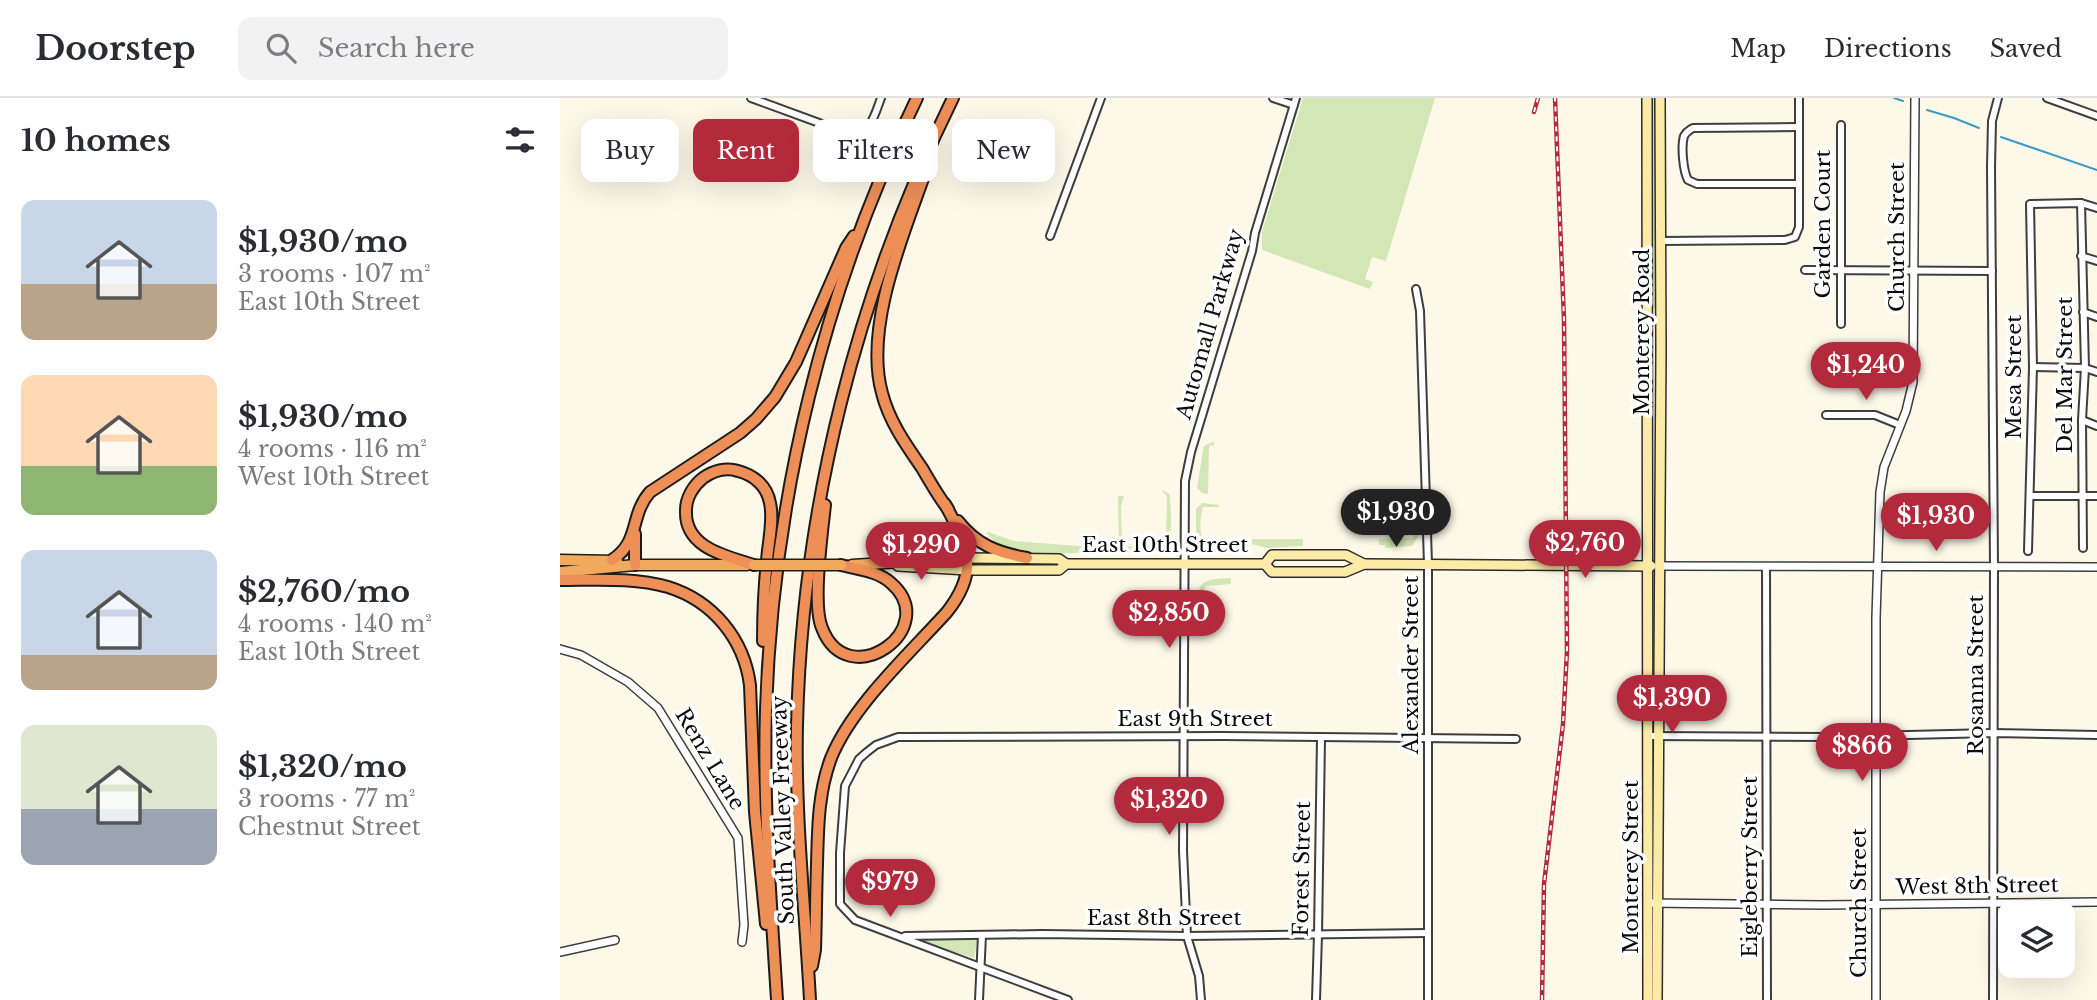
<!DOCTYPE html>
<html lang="en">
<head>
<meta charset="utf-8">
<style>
	:root { --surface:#fff; --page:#f2f2f3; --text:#2b2b33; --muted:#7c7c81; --line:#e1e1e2; --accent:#b32a3c }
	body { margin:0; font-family:"Libre Baskerville",serif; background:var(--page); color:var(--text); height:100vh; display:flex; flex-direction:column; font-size:26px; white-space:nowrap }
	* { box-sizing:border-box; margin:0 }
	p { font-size:23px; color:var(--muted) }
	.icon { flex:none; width:38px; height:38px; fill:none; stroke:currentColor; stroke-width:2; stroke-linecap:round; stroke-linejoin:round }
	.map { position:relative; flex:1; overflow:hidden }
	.details { display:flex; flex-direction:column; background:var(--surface); width:560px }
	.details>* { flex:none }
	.hud { position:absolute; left:21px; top:21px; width:665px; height:63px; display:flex; gap:14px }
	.tools { position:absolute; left:1438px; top:803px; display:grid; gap:14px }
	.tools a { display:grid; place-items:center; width:77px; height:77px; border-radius:14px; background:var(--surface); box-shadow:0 7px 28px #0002; font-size:35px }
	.price { position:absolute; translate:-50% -60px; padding:0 16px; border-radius:24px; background:var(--accent); color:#fff; font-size:23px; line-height:46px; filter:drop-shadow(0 2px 4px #0008) }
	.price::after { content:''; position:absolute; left:50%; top:42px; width:21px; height:16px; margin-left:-10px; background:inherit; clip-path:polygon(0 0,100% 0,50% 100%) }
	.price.selected { background:#222; color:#fff }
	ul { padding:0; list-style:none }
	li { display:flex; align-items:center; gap:21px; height:175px; padding:0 21px }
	li span { display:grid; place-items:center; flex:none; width:196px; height:140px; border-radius:14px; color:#555 }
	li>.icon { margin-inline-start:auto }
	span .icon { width:84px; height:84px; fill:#fffc; stroke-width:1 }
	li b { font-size:30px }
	h2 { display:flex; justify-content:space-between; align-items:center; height:84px; padding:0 21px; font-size:30px }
	.tag { padding:0 24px; border-radius:14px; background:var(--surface); box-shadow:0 7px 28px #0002; font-size:24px; line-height:63px }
	.tag.selected { background:var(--accent); color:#fff }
	header { display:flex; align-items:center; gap:42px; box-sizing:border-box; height:98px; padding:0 35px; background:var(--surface); border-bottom:2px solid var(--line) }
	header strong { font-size:33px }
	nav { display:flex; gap:38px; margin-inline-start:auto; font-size:24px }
	.search { width:490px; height:63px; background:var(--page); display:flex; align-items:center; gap:18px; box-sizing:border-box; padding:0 24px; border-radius:14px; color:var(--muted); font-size:26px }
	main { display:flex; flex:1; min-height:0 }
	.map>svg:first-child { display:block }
	.green { fill:#d3e6b5 }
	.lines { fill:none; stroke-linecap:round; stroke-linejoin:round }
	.stream { stroke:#3b9bc6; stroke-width:2 }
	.minor-casing { stroke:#3e3e3e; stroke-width:10 }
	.tertiary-casing { stroke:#3e3e3e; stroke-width:10 }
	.secondary-casing { stroke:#2d2d2d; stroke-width:12 }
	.trunk-casing { stroke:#1c1c1c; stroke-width:13 }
	.motorway-casing { stroke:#1c1c1c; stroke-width:14 }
	.minor { stroke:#fff; stroke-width:6 }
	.tertiary { stroke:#fff; stroke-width:7 }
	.secondary { stroke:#fbeba7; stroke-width:9 }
	.trunk { stroke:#f0aa5e; stroke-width:10 }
	.motorway { stroke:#ee8f58; stroke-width:10 }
	.rail-casing { stroke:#b32a3c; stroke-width:4.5 }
	.rail { stroke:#fff; stroke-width:2; stroke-dasharray:5; stroke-linecap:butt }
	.trunk-bridge-casing { stroke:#1c1c1c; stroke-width:13; stroke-linecap:butt }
	.trunk-bridge { stroke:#f0aa5e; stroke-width:10 }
	.labels { text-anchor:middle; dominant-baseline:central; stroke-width:7; stroke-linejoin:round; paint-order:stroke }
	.street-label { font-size:21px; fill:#0b0b0b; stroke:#fff }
</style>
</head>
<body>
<header>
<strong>Doorstep</strong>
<div class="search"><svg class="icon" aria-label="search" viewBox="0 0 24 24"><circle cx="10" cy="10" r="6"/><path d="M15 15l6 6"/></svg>Search here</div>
<nav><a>Map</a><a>Directions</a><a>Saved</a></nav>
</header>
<main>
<section class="details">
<h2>10 homes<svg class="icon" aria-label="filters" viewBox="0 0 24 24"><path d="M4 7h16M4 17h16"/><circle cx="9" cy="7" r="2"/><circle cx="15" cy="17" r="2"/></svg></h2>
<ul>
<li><span style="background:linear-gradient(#c9d6e8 60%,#b9a48a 0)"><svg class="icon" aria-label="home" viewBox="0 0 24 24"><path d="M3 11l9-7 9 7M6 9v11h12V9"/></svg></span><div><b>$1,930/mo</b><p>3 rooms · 107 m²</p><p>East 10th Street</p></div></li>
<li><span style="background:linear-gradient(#ffd9b3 65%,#8fb573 0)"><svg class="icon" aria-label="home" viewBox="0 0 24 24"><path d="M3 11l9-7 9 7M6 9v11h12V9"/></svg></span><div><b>$1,930/mo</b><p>4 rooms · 116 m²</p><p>West 10th Street</p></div></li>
<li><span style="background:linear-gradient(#c9d6e8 75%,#b9a48a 0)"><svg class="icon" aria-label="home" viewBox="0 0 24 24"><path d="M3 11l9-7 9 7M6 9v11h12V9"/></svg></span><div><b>$2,760/mo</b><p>4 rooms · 140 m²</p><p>East 10th Street</p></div></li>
<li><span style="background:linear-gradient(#dfe7d0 60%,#9aa5b1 0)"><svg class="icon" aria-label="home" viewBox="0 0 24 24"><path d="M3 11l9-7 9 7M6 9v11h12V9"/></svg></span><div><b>$1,320/mo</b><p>3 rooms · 77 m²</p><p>Chestnut Street</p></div></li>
</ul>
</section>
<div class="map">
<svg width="1537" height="902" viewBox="0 0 1537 902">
	<rect width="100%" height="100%" fill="#fef8e9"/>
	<g class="green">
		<polygon points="743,0 875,0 826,163 812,159 805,181 813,184 810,191 702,152 702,134"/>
		<polygon points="1091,0 1096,0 1096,210 1093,211 1091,210"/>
		<polygon points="652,344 655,345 653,348 650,347 649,350 648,396 642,395 637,390 643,353 644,348"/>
		<path d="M603,392L610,397C610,416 616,444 599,455L559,451L558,398H564L561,408L562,448C570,449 586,451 594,448C598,446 602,444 606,443L607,398L602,393Z"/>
		<path d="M642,405L659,407V409H643C640,420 638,437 646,445H681L680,447C666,450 647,453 636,440V411Z"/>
		<polygon points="855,412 858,412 859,437 852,448 825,450 825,447 819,447 819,441 853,440"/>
		<path d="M428,434L454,443L519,448L539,447L543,452C521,456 463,459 443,449C437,446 431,439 426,435Z"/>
		<polygon points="692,441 743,441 743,448 706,450 692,446"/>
		<path d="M671,480V486L646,488L643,493L641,537H635C635,524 632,488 647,483C654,480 663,481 671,480Z"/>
		<polygon points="418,840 414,860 353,841"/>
	</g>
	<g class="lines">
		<g class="stream">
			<polyline points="1334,0 1343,3"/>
			<polyline points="1367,12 1394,20 1419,30"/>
			<polyline points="1441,39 1537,72"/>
		</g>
		<g class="minor-casing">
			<g id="minor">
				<path d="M191,0L292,37C311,35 315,16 321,0"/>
				<polyline points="713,0 734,7"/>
				<polyline points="1487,0 1537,18"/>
				<path d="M1239,29L1133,30C1128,33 1127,33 1124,38C1121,48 1123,73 1128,82L1137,86H1239"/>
				<polyline points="1521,105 1525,270 1522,322 1523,450"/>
				<polyline points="490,138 541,0"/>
				<polyline points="1100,143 1225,142 1235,139 1239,129 1239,0"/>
				<polyline points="1521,158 1537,163"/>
				<polyline points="1245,172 1432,173"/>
				<polyline points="856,191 860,213 868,466 868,902"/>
				<polyline points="1523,214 1537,219"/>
				<polyline points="1281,226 1281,27"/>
				<polyline points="1473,269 1525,270 1537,274"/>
				<polyline points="1266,317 1315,317 1340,327"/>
				<polyline points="1522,322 1537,328"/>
				<polyline points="1470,398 1537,398"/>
				<polyline points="1468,453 1473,269 1470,106 1521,105 1537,110"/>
				<polyline points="1206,469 1207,902"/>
				<polyline points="1089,638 1263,639 1433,635 1537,637"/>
				<polyline points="345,838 482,836 627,838 868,835"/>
				<polyline points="419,902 422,837"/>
				<polyline points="508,902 295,822 280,806 280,755 285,688 299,661 307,654 316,647 338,639 663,638 956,641"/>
				<polyline points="641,902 639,878 627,838 623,753 625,383 631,354 692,153 695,135 736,0"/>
				<polyline points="756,902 758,837 761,640"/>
				<polyline points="1433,902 1434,469 1431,69 1432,23 1438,0"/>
			</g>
		</g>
		<g class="tertiary-casing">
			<g id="tertiary">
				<polyline points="1099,468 1537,469"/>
				<polyline points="0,551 21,557 68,584 98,610 178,740 184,827 182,844"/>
				<polyline points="1088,805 1263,807 1537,804"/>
				<polyline points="0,854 55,842"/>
				<polyline points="1316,902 1316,520 1320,394 1324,369 1346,313 1353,284 1355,0"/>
			</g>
		</g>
		<g class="secondary-casing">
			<g id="secondary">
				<polyline points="1087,0 1088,902"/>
				<polyline points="407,460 499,461 506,466"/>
				<polyline points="705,466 712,457 786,457 804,466"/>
				<polyline points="338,468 408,472 499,472 506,466 705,466 712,474 785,474 804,466 1091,468"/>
				<polyline points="1097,902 1101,252 1100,0"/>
			</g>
		</g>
		<g class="trunk-casing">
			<g id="trunk">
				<polyline points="0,462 57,463"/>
				<polyline points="292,467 407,460"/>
				<polyline points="0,474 75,467 187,467"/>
			</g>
		</g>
		<g class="motorway-casing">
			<g id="motorway">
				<path d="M364,78C342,140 304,230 322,295C329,323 346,347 362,370C370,384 378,398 388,411"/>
				<path d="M265,407C262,435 252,507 262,530C288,598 383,530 331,485C318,473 297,471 281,467"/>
				<path d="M398,423C417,447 438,455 467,460"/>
				<path d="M52,462C81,443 69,418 90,394L180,335L196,321L215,299L236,264L286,150L294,138"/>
				<polyline points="75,467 75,436"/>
				<path d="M194,467C166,458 124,450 126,412C126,400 133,388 143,380C153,373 166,369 178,373C194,377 207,388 210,405C214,423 208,445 207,463C204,490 203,517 203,543"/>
				<path d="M0,482C35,482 74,479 108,489C153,503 184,541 190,587L195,714L206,826"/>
				<path d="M252,868L255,852C256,823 256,795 257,766C258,730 258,695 271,660C292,608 349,556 387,514C420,472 408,449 385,406"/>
				<path d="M217,902C211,805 203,708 206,611C213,400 264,190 357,0"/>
				<path d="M250,902C245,810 235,719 237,627C242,409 297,195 393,0"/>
			</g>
		</g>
		<use href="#minor" class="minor"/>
		<use href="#tertiary" class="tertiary"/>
		<use href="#secondary" class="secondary"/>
		<use href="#trunk" class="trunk"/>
		<use href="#motorway" class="motorway"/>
		<g class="rail-casing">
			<g id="rail">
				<polyline points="974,14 978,0"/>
				<polyline points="982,902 984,786 1003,626 1007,553 1004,222 995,0"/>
			</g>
		</g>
		<use href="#rail" class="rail"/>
		<g class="trunk-bridge-casing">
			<polyline id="trunk-bridge" points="194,467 281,467"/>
		</g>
		<use href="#trunk-bridge" class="trunk-bridge"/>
	</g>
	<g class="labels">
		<g class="street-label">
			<text transform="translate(1263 126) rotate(-90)">Garden Court</text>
			<text transform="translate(1337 139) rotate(-90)">Church Street</text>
			<text transform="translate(650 226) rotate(-74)">Automall Parkway</text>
			<text transform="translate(1082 234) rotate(-90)">Monterey Road</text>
			<text transform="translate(1505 277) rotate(-90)">Del Mar Street</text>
			<text transform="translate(1454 279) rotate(-90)">Mesa Street</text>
			<text x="605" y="447">East 10th Street</text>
			<text transform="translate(851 567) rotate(-90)">Alexander Street</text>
			<text transform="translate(1416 577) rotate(-90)">Rosanna Street</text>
			<text x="635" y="621">East 9th Street</text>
			<text transform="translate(150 661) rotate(59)">Renz Lane</text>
			<text transform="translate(223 712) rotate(-92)">South Valley Freeway</text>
			<text transform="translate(1071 769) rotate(-90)">Monterey Street</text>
			<text transform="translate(1190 769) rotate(-90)">Eigleberry Street</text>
			<text transform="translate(742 771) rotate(-89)">Forest Street</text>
			<text transform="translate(1417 788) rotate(-1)">West 8th Street</text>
			<text transform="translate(1299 805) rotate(-90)">Church Street</text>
			<text x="604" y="820">East 8th Street</text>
		</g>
	</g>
</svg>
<div class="tools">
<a><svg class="icon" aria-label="layers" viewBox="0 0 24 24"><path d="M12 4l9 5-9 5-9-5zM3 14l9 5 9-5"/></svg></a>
</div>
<b class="price" style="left:1306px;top:304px">$1,240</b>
<b class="price selected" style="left:836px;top:451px">$1,930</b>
<b class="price" style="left:1376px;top:455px">$1,930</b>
<b class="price" style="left:1025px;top:482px">$2,760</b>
<b class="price" style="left:361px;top:484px">$1,290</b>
<b class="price" style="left:609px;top:552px">$2,850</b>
<b class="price" style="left:1112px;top:637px">$1,390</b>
<b class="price" style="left:1302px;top:685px">$866</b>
<b class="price" style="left:609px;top:739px">$1,320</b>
<b class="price" style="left:330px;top:821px">$979</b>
<div class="hud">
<a class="tag">Buy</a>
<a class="tag selected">Rent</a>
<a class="tag">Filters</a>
<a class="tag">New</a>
</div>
</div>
</main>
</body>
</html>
